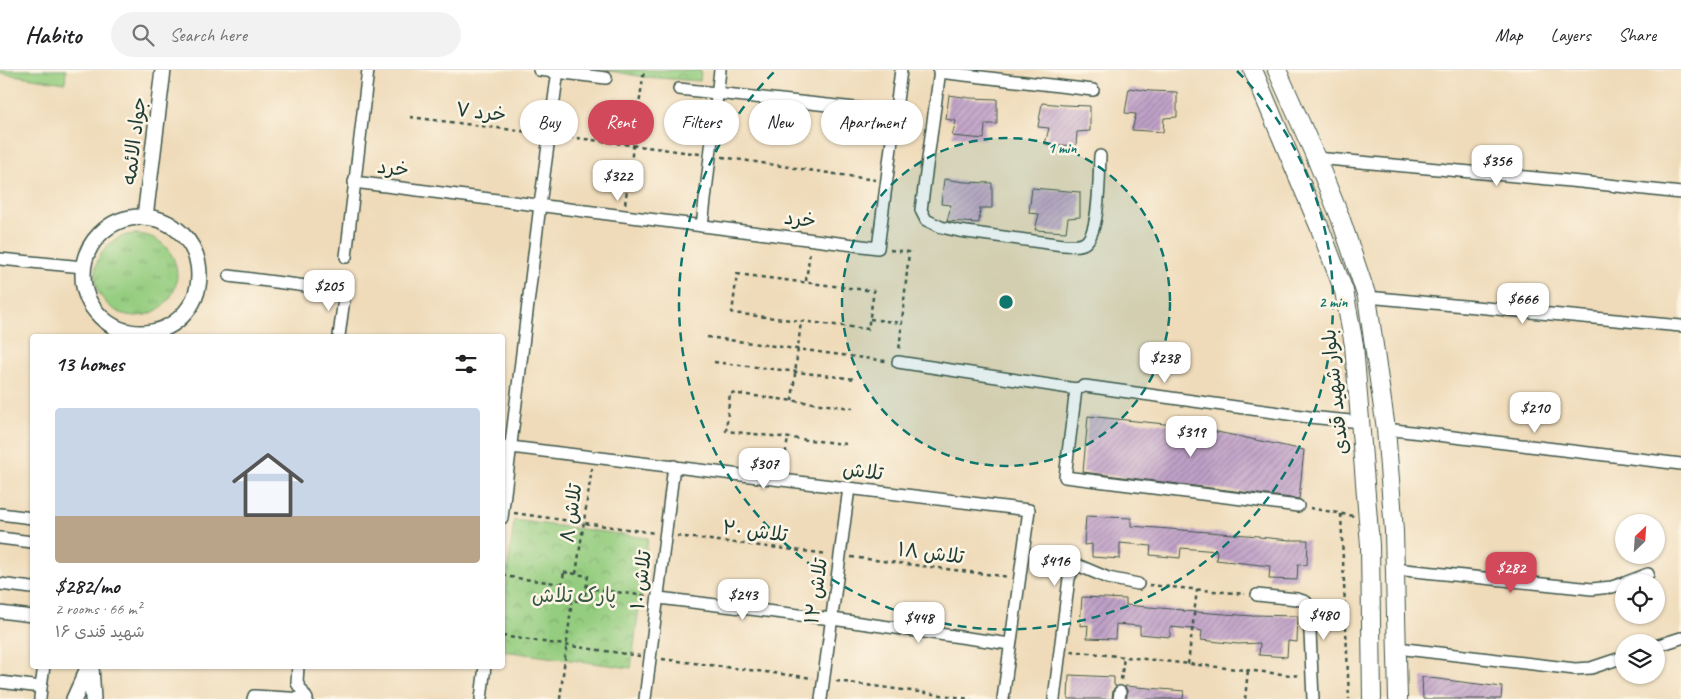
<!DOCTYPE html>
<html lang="en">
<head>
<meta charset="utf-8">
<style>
	:root { --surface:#fff; --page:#f2f2f2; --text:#202124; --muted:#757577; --line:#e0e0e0; --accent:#d1495b }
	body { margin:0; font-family:Caveat,"Playpen Sans Arabic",sans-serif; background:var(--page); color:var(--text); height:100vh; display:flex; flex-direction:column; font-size:19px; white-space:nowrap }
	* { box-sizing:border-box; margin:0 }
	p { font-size:16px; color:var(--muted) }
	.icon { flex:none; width:28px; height:28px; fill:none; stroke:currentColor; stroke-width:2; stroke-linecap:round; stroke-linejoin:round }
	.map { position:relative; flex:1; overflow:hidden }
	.sheet { position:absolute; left:30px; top:264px; width:475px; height:335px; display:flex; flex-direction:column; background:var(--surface); border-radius:5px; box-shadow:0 1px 4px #0004 }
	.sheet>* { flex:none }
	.guide { position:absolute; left:520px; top:30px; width:475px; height:45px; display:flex; gap:10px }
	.needle { width:32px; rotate:25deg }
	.tools { position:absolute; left:1615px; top:444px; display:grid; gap:10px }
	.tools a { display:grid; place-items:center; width:50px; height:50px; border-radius:50%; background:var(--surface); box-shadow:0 1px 4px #0004; font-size:25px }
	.price { position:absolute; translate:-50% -42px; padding:0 11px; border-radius:10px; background:#fff; color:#222; font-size:16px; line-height:32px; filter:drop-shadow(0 1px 2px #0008) }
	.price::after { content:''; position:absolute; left:50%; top:30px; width:15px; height:11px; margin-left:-8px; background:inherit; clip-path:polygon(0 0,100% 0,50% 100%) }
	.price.active { background:var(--accent); color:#fff }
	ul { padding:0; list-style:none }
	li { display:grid; align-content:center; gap:10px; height:265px; padding:0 25px }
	li span { display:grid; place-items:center; height:155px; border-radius:5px; color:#555 }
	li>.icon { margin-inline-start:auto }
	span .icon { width:90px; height:90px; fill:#fffc; stroke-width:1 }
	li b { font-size:21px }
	h2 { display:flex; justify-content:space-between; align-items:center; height:60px; padding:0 25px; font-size:21px }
	.tag { padding:0 18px; border-radius:22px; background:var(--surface); box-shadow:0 1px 4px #0004; font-size:18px; line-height:45px }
	.tag.active { background:var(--accent); color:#fff }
	header { display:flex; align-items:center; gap:30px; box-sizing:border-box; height:70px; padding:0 25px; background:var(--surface); border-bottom:1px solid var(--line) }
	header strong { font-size:24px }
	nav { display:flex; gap:28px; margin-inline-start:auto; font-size:18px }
	.search { width:350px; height:45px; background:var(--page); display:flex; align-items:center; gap:12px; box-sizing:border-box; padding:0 18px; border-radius:28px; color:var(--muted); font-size:19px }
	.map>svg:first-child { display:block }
	.grass { fill:url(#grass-tufts); stroke:#5a855a }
	.park { fill:url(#park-crowns); stroke:#5a855a }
	.pitch { fill:#95cd80; stroke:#5a855a }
	.building { fill:url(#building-hatch) }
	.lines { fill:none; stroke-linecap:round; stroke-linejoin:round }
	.street-casing { stroke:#3e5548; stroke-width:14 }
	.secondary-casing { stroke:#3e5548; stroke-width:18 }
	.primary-casing { stroke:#3e5548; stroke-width:20 }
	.path { stroke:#3e5548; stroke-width:2.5; stroke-dasharray:4 4; stroke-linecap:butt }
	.street { stroke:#fff; stroke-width:11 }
	.secondary { stroke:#fff; stroke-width:15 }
	.primary { stroke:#fff; stroke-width:18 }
	.ring { fill:none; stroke:#0f766e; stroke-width:2.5; stroke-dasharray:9 6 }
	.labels { text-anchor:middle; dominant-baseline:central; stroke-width:5; stroke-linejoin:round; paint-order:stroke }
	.street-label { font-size:20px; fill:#1f3d34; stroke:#fcf5e5 }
	.park-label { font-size:20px; fill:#375a43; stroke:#fcf5e5 }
	.centre { fill:#0f766e; stroke:#fcf5e5; stroke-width:2.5 }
	.ring-label { font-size:15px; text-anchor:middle; font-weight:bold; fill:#0f766e; stroke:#fcf5e5; stroke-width:5; stroke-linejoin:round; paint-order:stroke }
</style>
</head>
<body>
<header>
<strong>Habito</strong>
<div class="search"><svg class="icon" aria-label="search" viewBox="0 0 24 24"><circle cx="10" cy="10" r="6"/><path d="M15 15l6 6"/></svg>Search here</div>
<nav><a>Map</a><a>Layers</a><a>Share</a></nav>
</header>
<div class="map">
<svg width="1681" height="629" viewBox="0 0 1681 629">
	<defs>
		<pattern id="grass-tufts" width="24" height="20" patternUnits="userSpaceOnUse" patternTransform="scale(1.25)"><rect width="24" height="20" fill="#95cd80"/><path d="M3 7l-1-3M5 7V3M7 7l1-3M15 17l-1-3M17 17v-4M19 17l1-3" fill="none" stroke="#79a86a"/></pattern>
		<pattern id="park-crowns" width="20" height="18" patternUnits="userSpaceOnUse" patternTransform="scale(1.25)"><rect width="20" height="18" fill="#95cd80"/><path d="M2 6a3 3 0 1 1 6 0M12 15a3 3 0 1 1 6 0" fill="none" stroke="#79a86a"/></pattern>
		<pattern id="building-hatch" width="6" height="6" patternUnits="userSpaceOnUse" patternTransform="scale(1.25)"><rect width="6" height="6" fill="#c0a0c8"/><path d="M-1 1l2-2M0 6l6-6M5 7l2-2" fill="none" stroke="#9b84a3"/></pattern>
	</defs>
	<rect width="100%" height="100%" fill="#fcf5e5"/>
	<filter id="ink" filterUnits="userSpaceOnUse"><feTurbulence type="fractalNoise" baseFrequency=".02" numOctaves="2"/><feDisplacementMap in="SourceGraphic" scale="10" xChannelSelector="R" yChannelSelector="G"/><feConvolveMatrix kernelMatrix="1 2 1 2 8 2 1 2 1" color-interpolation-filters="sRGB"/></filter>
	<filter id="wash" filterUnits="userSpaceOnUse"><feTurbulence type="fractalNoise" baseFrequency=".0096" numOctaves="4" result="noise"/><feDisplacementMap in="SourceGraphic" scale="20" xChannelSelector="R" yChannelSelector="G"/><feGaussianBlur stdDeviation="1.12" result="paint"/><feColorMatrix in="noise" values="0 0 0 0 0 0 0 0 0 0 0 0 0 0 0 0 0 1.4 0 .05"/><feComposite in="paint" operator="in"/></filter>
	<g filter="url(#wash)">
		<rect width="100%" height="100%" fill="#efdbba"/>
		<circle class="grass" cx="136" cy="205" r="41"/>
		<g class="park">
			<polygon points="605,0 701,0 700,11 644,7"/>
			<polygon points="514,450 648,468 631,598 503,581 503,538"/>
		</g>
		<polygon class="pitch" points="0,0 66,0 65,13 0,3"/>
		<g id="blocks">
			<g class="building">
				<polygon points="1129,18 1150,21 1177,22 1177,47 1164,48 1163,62 1132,60 1136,44 1125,43"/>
				<polygon points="949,25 970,28 997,29 997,54 985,54 984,69 952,66 956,51 946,49"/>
				<polygon points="1042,33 1064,35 1090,36 1090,61 1077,62 1076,76 1045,74 1049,58 1038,57"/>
				<polygon points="944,109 965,112 992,113 992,138 980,138 979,153 947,151 951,135 941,134"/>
				<polygon points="1032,118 1080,122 1080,147 1068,148 1066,162 1035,160 1039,144 1029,143"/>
				<polygon points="1088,346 1193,357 1304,380 1299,429 1083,402"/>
				<polygon points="1086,446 1131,448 1131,456 1259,466 1259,467 1290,470 1308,470 1307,495 1298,494 1297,510 1269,509 1270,496 1216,490 1217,481 1181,478 1180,488 1150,485 1151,476 1120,473 1120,489 1092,487 1092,474 1084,475"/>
				<polygon points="1082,527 1126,529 1126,535 1183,540 1183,541 1253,546 1254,545 1298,546 1297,572 1288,571 1287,587 1259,585 1260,573 1238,574 1201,570 1202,561 1193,559 1170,557 1170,567 1140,564 1140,556 1116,554 1115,569 1087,568 1088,555 1080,556"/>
				<polygon points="1069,605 1114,607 1114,615 1116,616 1113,620 1112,629 1068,629"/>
				<polygon points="1422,607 1502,617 1501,629 1423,629"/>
				<polygon points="1125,616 1184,621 1183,629 1127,629 1127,620"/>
			</g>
		</g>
	</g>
	<g filter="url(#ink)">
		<use href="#blocks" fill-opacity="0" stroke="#3e5548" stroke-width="1"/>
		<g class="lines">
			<g class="street-casing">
				<g id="street">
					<polyline points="539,0 606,8"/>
					<path d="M940,0L921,140L926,150L941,157L959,161L1063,175C1071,175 1080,177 1086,172C1100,160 1099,104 1100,86"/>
					<polyline points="939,2 1093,20"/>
					<polyline points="679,19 883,41"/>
					<polyline points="1316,88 1581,112 1681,123"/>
					<polyline points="354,112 878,178 901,0"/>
					<polyline points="702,156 720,0"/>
					<polyline points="346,187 368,0"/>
					<polyline points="0,189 83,197"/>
					<polyline points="229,206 345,221 339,266"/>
					<polyline points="1367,227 1681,256"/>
					<polyline points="898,292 1076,319"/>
					<polyline points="1386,359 1681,394"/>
					<polyline points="502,376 1029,440 1003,629"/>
					<polyline points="1298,436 1065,407 1076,319 1085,316 1309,347 1361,352"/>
					<polyline points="0,444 32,448"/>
					<polyline points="502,448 540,135 558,0"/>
					<polyline points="0,468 32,472"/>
					<polyline points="1395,499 1592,519 1612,517 1624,513"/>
					<polyline points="1627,512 1648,504"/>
					<polyline points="0,514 32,518"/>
					<polyline points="1257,525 1297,529 1306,532 1309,540 1313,629"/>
					<polyline points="659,528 832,549 1010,574"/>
					<polyline points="0,542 32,546"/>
					<polyline points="1656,576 1681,568"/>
					<polyline points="1397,578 1575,599 1591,598 1624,587"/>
					<polyline points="298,596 297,613 307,629"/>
					<polyline points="0,612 41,617 40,629"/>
					<polyline points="41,617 44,596"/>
					<polyline points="253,629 254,626 305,629"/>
					<polyline points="481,629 485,596"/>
					<polyline points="645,629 674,396"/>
					<polyline points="821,629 849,418"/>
					<polyline points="1054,629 1069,508 1074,498 1079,496 1082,497 1108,508 1138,514"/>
					<polyline points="1119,629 1120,622"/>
				</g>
			</g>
			<g class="secondary-casing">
				<g id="secondary">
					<polyline points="145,147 163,0"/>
					<circle cx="141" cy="205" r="58"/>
					<polyline points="91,596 93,629"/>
					<polyline points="74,629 89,596"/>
				</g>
			</g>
			<g class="primary-casing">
				<g id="primary">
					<polyline points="1253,0 1319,156 1344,221 1354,275 1370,475 1372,629"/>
					<polyline points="1277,0 1316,88 1340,147 1367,227 1386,359 1394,461 1398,629"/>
				</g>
			</g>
			<g class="path">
				<polyline points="410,47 538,63"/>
				<polyline points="561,66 700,84"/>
				<polyline points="722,87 875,110"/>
				<polyline points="625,134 644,0"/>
				<polyline points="890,180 909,182 899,281"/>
				<polygon points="737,204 874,221 868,259 732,243"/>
				<polyline points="806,211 810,181"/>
				<polyline points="870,249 902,253"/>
				<polyline points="707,267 886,291"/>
				<polyline points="714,292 856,309"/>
				<polyline points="792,331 801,251"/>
				<polyline points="846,374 726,361 730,323 853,338"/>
				<polyline points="783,399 788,368"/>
				<polyline points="1310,438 1354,446"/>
				<polyline points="514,443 655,463"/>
				<polyline points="1341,444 1349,629"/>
				<polyline points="677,466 828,484"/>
				<polyline points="851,487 1009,507"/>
				<polygon points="564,502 588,506 584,532 560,528"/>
				<polyline points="576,504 592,398"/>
				<polyline points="502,506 562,514"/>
				<polyline points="1149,515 1245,524"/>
				<polyline points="586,518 647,526"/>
				<polyline points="502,566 640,586"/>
				<polyline points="1071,581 1300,606"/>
				<polyline points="662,589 813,608"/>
				<polyline points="1188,594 1197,520"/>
				<polyline points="1121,610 1124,587"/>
				<polyline points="836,611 971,629"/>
				<polyline points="560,629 572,530"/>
				<polyline points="1245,629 1248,600"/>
			</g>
			<use href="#street" class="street"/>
			<use href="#secondary" class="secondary"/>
			<use href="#primary" class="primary"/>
		</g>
	</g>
	<circle cx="1006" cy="232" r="164" fill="#0f766e" fill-opacity=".12"/>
	<g class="ring">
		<circle cx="1006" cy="232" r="164"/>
		<path d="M1237 1A327 327 0 1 1 775 1"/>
	</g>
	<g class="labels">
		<g class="street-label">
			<text transform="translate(481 42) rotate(7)">خرد ۷</text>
			<text transform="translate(134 71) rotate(-83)">جواد الائمه</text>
			<text transform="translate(393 98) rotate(7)">خرد</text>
			<text transform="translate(800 149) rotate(7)">خرد</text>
			<text transform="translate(1335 322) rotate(-96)">بلوار شهید قندی</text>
			<text transform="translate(863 401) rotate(7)">تلاش</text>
			<text transform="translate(571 443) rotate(-82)">تلاش ۸</text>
			<text transform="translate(755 461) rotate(7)">تلاش ۲۰</text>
			<text transform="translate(931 483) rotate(7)">تلاش ۱۸</text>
			<text transform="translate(641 510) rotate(-83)">تلاش ۱۰</text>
			<text transform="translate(816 521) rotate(-82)">تلاش ۱۲</text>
		</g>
		<g class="park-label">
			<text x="574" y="525">پارک تلاش</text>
		</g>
	</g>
	<circle cx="1006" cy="232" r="8" class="centre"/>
	<g class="ring-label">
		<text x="1062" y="83">1 min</text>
		<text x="1333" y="237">2 min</text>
	</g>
</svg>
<div class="tools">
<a><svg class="needle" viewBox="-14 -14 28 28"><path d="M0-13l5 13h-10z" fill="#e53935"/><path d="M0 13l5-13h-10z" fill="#757577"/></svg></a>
<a><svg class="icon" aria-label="locate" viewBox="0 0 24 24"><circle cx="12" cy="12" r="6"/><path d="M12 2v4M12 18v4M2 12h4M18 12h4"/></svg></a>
<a><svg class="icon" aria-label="layers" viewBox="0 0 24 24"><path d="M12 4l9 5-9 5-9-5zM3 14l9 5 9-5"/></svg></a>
</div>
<b class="price" style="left:1497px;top:117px">$356</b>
<b class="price" style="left:618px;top:132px">$322</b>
<b class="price" style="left:329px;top:242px">$205</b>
<b class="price" style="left:1523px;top:255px">$666</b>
<b class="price" style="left:1165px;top:314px">$238</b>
<b class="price" style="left:1535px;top:364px">$210</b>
<b class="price" style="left:1191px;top:388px">$319</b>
<b class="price" style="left:764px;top:420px">$307</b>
<b class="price" style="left:1055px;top:517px">$416</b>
<b class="price active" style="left:1511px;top:524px">$282</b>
<b class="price" style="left:743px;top:551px">$243</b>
<b class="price" style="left:1324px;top:571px">$480</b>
<b class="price" style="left:919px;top:574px">$448</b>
<div class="guide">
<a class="tag">Buy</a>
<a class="tag active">Rent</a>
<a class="tag">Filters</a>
<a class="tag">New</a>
<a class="tag">Apartment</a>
</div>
<section class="sheet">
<h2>13 homes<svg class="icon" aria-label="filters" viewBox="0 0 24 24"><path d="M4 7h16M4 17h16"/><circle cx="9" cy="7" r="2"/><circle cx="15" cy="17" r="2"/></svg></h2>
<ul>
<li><span style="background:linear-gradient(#c9d6e8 70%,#b9a48a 0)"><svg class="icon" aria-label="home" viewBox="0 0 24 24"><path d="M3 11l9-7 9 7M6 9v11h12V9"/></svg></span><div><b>$282/mo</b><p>2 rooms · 66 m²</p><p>شهید قندی ۱۶</p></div></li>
</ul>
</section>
</div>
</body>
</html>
